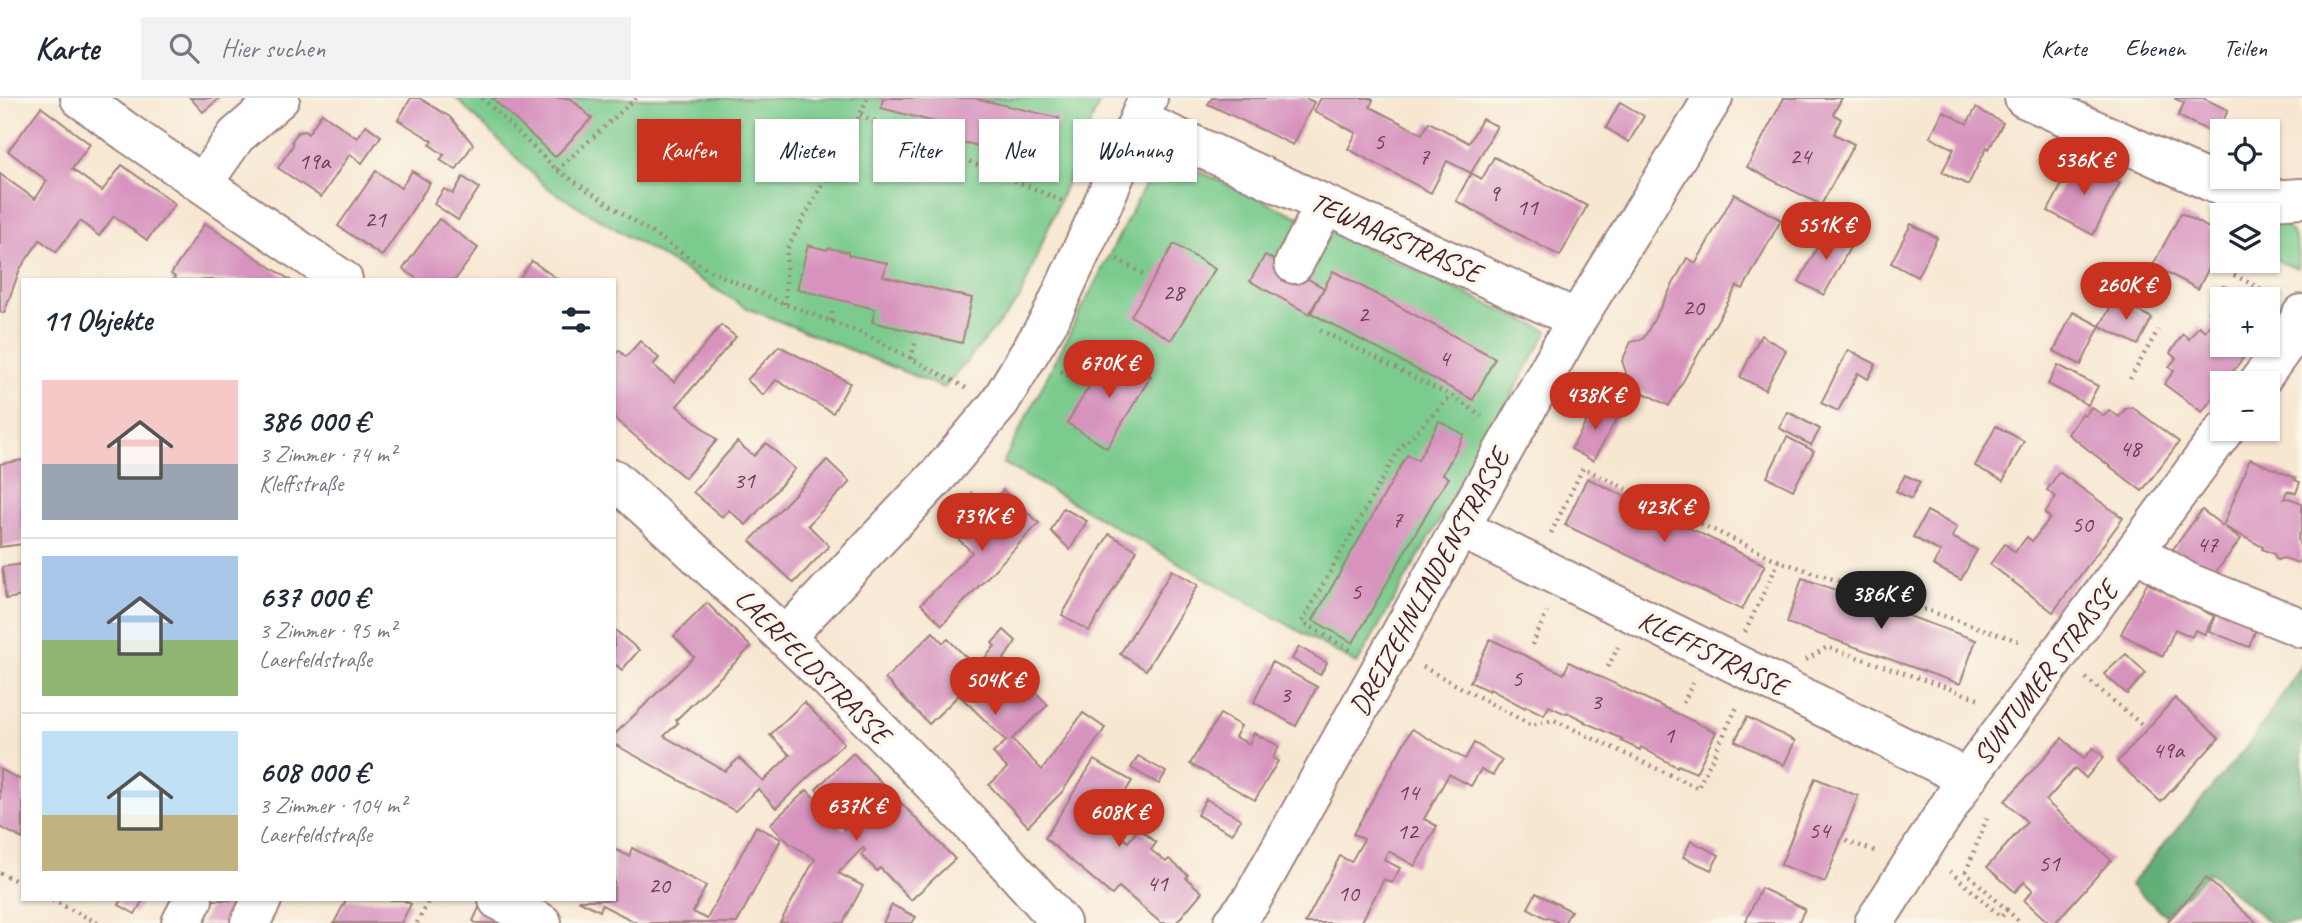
<!DOCTYPE html>
<html lang="de">
<head>
<meta charset="utf-8">
<style>
	:root { --surface:#fff; --page:#f2f2f3; --text:#1f2937; --muted:#747a83; --line:#e0e1e3; --accent:#c8321e }
	body { margin:0; font-family:Caveat,sans-serif; background:var(--page); color:var(--text); height:100vh; display:flex; flex-direction:column; font-size:26px; white-space:nowrap }
	* { box-sizing:border-box; margin:0 }
	p { font-size:23px; color:var(--muted) }
	.icon { flex:none; width:38px; height:38px; fill:none; stroke:currentColor; stroke-width:2; stroke-linecap:round; stroke-linejoin:round }
	.map { position:relative; flex:1; overflow:hidden }
	.details { position:absolute; left:21px; top:180px; width:595px; height:623px; display:flex; flex-direction:column; background:var(--surface); border-radius:0px; box-shadow:0 2px 5px #0004 }
	.details>* { flex:none }
	.top-card { position:absolute; left:637px; top:21px; width:665px; height:63px; display:flex; gap:14px }
	.tools { position:absolute; left:2210px; top:21px; display:grid; gap:14px }
	.tools a { display:grid; place-items:center; width:70px; height:70px; border-radius:0px; background:var(--surface); box-shadow:0 2px 5px #0004; font-size:35px }
	.price { position:absolute; translate:-50% -60px; padding:0 16px; border-radius:24px; background:var(--accent); color:#fff; font-size:23px; line-height:46px; filter:drop-shadow(0 2px 4px #0008) }
	.price::after { content:''; position:absolute; left:50%; top:42px; width:21px; height:16px; margin-left:-10px; background:inherit; clip-path:polygon(0 0,100% 0,50% 100%) }
	.price.on { background:#222; color:#fff }
	ul { padding:0; list-style:none }
	li { display:flex; align-items:center; gap:21px; height:175px; padding:0 21px }
	li+li { border-top:2px solid var(--line) }
	li span { display:grid; place-items:center; flex:none; width:196px; height:140px; border-radius:0px; color:#555 }
	li>.icon { margin-inline-start:auto }
	span .icon { width:84px; height:84px; fill:#fffc; stroke-width:1 }
	li b { font-size:30px }
	h2 { display:flex; justify-content:space-between; align-items:center; height:84px; padding:0 21px; font-size:30px }
	.pill { padding:0 24px; border-radius:0px; background:var(--surface); box-shadow:0 2px 5px #0004; font-size:24px; line-height:63px }
	.pill.on { background:var(--accent); color:#fff }
	header { display:flex; align-items:center; gap:42px; box-sizing:border-box; height:98px; padding:0 35px; background:var(--surface); border-bottom:2px solid var(--line) }
	header strong { font-size:33px }
	nav { display:flex; gap:38px; margin-inline-start:auto; font-size:24px }
	.search { width:490px; height:63px; background:var(--page); display:flex; align-items:center; gap:18px; box-sizing:border-box; padding:0 24px; border-radius:0px; color:var(--muted); font-size:26px }
	.map>svg:first-child { display:block }
	.green { fill:#7acb8d; stroke:#62755c; stroke-width:2 }
	.forest { fill:#63af78; stroke:#566752; stroke-width:2 }
	.building { fill:#d793be }
	.lines { fill:none; stroke-linecap:round; stroke-linejoin:round }
	.minor-casing { stroke:#a0837e; stroke-width:42 }
	.path { stroke:#a0837e; stroke-width:4.5; stroke-dasharray:2 5; stroke-linecap:butt }
	.minor { stroke:#fff; stroke-width:38 }
	.labels { text-anchor:middle; dominant-baseline:central; stroke-width:7; stroke-linejoin:round; paint-order:stroke }
	.number-label { font-size:24px; fill:#6d3c50 }
	.street-label { font-size:28px; fill:#4a1f2b; stroke:#fbf7ec }
</style>
</head>
<body>
<header>
<strong>Karte</strong>
<div class="search"><svg class="icon" aria-label="search" viewBox="0 0 24 24"><circle cx="10" cy="10" r="6"/><path d="M15 15l6 6"/></svg>Hier suchen</div>
<nav><a>Karte</a><a>Ebenen</a><a>Teilen</a></nav>
</header>
<div class="map">
<svg width="2302" height="825" viewBox="0 0 2302 825">
	<rect width="100%" height="100%" fill="#fbf7ec"/>
	<filter id="ink" filterUnits="userSpaceOnUse"><feTurbulence type="fractalNoise" baseFrequency=".0143" numOctaves="2"/><feDisplacementMap in="SourceGraphic" scale="14" xChannelSelector="R" yChannelSelector="G"/><feConvolveMatrix kernelMatrix="1 2 1 2 8 2 1 2 1" color-interpolation-filters="sRGB"/></filter>
	<filter id="wash" filterUnits="userSpaceOnUse"><feTurbulence type="fractalNoise" baseFrequency=".00686" numOctaves="4" result="noise"/><feDisplacementMap in="SourceGraphic" scale="28" xChannelSelector="R" yChannelSelector="G"/><feGaussianBlur stdDeviation="1.57" result="paint"/><feColorMatrix in="noise" values="0 0 0 0 0 0 0 0 0 0 0 0 0 0 0 0 0 1.4 0 .05"/><feComposite in="paint" operator="in"/></filter>
	<g filter="url(#wash)">
		<rect width="100%" height="100%" fill="#f7e7d1"/>
		<g class="green">
			<polygon points="456,0 1101,0 1019,202 944,290 747,210 546,89"/>
			<polygon points="1161,56 1548,233 1357,566 1003,365"/>
			<path d="M2268,118C2292,126 2302,146 2298,170L2282,165L2268,153Z"/>
		</g>
		<polygon class="forest" points="2302,567 2302,825 2270,825 2209,774 2165,817 2130,787 2253,641"/>
		<g id="blocks">
			<g class="building">
				<polygon points="190,0 220,0 203,14"/>
				<polygon points="411,0 419,0 450,19 473,46 456,72 440,62 444,57 430,47 433,43 398,22"/>
				<polygon points="492,0 570,0 592,20 555,59"/>
				<polygon points="883,0 974,0 1059,20 1048,65 958,43 961,31 881,10"/>
				<polygon points="1212,0 1305,0 1314,4 1293,47 1208,6"/>
				<polygon points="1321,0 1369,0 1373,2 1370,9 1422,36 1429,24 1469,45 1482,21 1497,28 1471,75 1447,63 1431,95 1348,51 1356,35 1314,13"/>
				<polygon points="1784,0 1842,0 1833,16 1841,21 1834,36 1854,46 1821,107 1747,69"/>
				<polygon points="2174,0 2203,0 2228,12 2217,37 2178,18 2184,5"/>
				<polygon points="1620,4 1644,18 1629,44 1606,30"/>
				<polygon points="41,9 90,46 72,71 102,93 122,67 175,106 147,142 114,118 99,138 80,123 56,154 40,142 20,171 4,215 0,214 0,76 35,101 47,83 8,53"/>
				<polygon points="1976,10 2003,25 1989,51 1987,49 1968,87 1942,74 1954,51 1930,39 1943,13 1967,26"/>
				<polygon points="322,15 357,40 366,27 381,38 362,65 350,56 321,99 278,70 293,47 292,43 298,34 305,33 308,36"/>
				<polygon points="1494,59 1587,108 1560,158 1456,103 1471,75 1482,81"/>
				<polygon points="2075,61 2120,85 2093,137 2048,113"/>
				<polygon points="376,73 401,90 412,73 430,85 382,158 338,128"/>
				<polygon points="463,79 479,90 458,122 434,106 444,91 453,96"/>
				<polygon points="1734,96 1781,122 1743,191 1737,188 1669,308 1621,283 1626,274 1622,263 1631,244 1644,240 1687,160 1696,165"/>
				<polygon points="2181,115 2222,137 2222,145 2198,191 2153,167"/>
				<polygon points="439,121 478,150 455,182 419,182 403,171"/>
				<polygon points="205,125 251,156 290,182 172,182 175,179 171,176"/>
				<polygon points="1911,126 1937,140 1917,179 1891,165"/>
				<polygon points="1827,130 1853,144 1824,197 1799,184"/>
				<polygon points="1174,146 1215,171 1171,242 1131,218"/>
				<polygon points="808,147 827,152 828,150 848,154 848,157 887,165 883,178 972,200 962,245 872,224 875,211 797,191"/>
				<polygon points="1265,157 1324,190 1309,216 1250,183"/>
				<polygon points="532,163 556,180 555,182 518,182"/>
				<polygon points="1333,173 1495,260 1473,302 1311,215"/>
				<polygon points="2223,188 2248,201 2222,201 2222,221 2209,214"/>
				<polygon points="2115,201 2152,220 2138,247 2100,228"/>
				<polygon points="2073,214 2100,228 2081,267 2054,253"/>
				<polygon points="2216,219 2222,223 2222,247 2253,247 2202,314 2164,286 2174,273 2169,269 2176,260 2170,255 2183,236 2189,241 2199,228 2205,233"/>
				<polygon points="721,227 736,239 677,308 717,342 685,380 614,320 614,258 619,252 626,259 640,243 659,260 653,267 674,284"/>
				<polygon points="1761,237 1786,252 1765,292 1740,279"/>
				<polygon points="779,248 850,285 833,315 776,282 763,297 747,282"/>
				<polygon points="1848,252 1876,266 1868,281 1858,275 1838,313 1821,305"/>
				<polygon points="1110,254 1151,278 1107,350 1067,325"/>
				<polygon points="2058,267 2098,288 2088,307 2048,286"/>
				<polygon points="1597,305 1619,317 1593,363 1571,351"/>
				<polygon points="2091,309 2104,318 2109,312 2119,319 2125,311 2132,309 2179,344 2142,393 2068,336 2082,316 2085,318"/>
				<polygon points="1788,314 1820,331 1811,347 1779,330"/>
				<polygon points="1439,323 1464,337 1443,376 1449,380 1436,399 1353,545 1313,522 1407,357 1418,362"/>
				<polygon points="1996,328 2024,343 2003,383 1975,368"/>
				<polygon points="1787,339 1814,353 1793,392 1767,379"/>
				<polygon points="737,344 754,358 766,345 795,371 746,427 729,412 722,419 693,394"/>
				<polygon points="2250,361 2296,380 2295,382 2300,384 2296,395 2287,393 2284,401 2289,400 2302,405 2302,430 2298,440 2302,457 2298,465 2284,460 2277,462 2274,456 2262,451 2263,449 2225,429 2241,441 2211,480 2173,451 2202,412 2223,428"/>
				<polygon points="23,362 23,446 0,449 0,366"/>
				<polygon points="827,362 850,384 808,427 829,448 794,485 750,443"/>
				<polygon points="2059,374 2123,420 2053,514 1990,466 2005,446 2015,454 2027,439 2032,443 2050,420 2045,415 2056,399 2047,392"/>
				<polygon points="1905,377 1920,384 1911,401 1896,393"/>
				<polygon points="1587,380 1765,467 1742,512 1565,427"/>
				<polygon points="1003,392 1039,425 942,527 921,506 972,454 957,440"/>
				<polygon points="1063,410 1087,423 1070,452 1051,433"/>
				<polygon points="1927,413 1957,429 1952,439 1977,452 1961,482 1933,467 1941,454 1913,439"/>
				<polygon points="1109,436 1137,452 1089,533 1062,517"/>
				<polygon points="23,466 23,498 6,501 2,469"/>
				<polygon points="1172,472 1198,487 1146,572 1120,556"/>
				<polygon points="1802,480 1976,542 1960,586 1787,525"/>
				<polygon points="2147,485 2214,518 2205,536 2195,532 2192,539 2175,531 2163,558 2121,536"/>
				<polygon points="707,505 751,549 676,622 678,625 664,638 725,673 739,660 763,683 790,657 770,637 804,604 844,645 776,710 758,691 735,713 614,646 614,637 694,559 674,538"/>
				<polygon points="2219,507 2259,523 2249,549 2209,533"/>
				<polygon points="614,531 639,552 622,572 614,565"/>
				<polygon points="1004,532 1016,543 1004,561 1048,607 1012,641 1042,672 1083,615 1105,630 1062,694 1028,728 989,687 1007,670 993,655 1006,643 959,597 929,626 885,581 933,534 943,545 948,541 968,561 963,566 972,575 995,548 992,545"/>
				<polygon points="1490,541 1564,576 1569,564 1716,634 1696,675 1678,667 1677,669 1641,649 1640,652 1621,643 1623,641 1584,624 1585,623 1567,614 1566,616 1549,608 1544,617 1526,608 1525,610 1490,591 1489,593 1470,584"/>
				<polygon points="1299,549 1327,565 1320,577 1292,561"/>
				<polygon points="2126,556 2146,575 2127,596 2104,576"/>
				<polygon points="1272,564 1317,589 1296,628 1254,604"/>
				<polygon points="2175,600 2219,640 2161,704 2117,664"/>
				<polygon points="1220,616 1241,628 1235,639 1249,646 1254,635 1279,648 1273,660 1278,663 1255,702 1190,666"/>
				<polygon points="1747,619 1795,643 1784,667 1735,643"/>
				<polygon points="1412,631 1465,661 1474,645 1502,662 1493,677 1481,671 1471,688 1449,676 1424,721 1437,728 1415,768 1388,753 1384,762 1400,770 1392,785 1384,781 1361,825 1305,825 1340,758 1351,764 1364,741 1353,736"/>
				<polygon points="2062,640 2084,660 2093,650 2104,659 2086,680 2075,670 2046,703 2111,762 2055,825 2049,825 2024,802 2033,792 2024,784 2015,794 1987,769 2027,724 2005,703"/>
				<polygon points="853,655 955,761 911,802 880,770 877,773 861,757 865,752 863,750 838,775 863,788 843,825 780,825 815,761 789,745 770,726 807,692 844,731 849,726 816,691"/>
				<polygon points="1138,658 1166,674 1159,686 1131,670"/>
				<polygon points="1094,662 1132,683 1117,707 1123,711 1114,724 1111,723 1108,727 1128,744 1139,730 1156,745 1151,752 1166,764 1169,761 1188,777 1186,780 1202,794 1176,825 1161,825 1119,789 1112,797 1045,740"/>
				<polygon points="0,671 23,683 23,741 0,729"/>
				<polygon points="1815,680 1858,698 1825,784 1781,767"/>
				<polygon points="1206,701 1241,721 1232,736 1197,717"/>
				<polygon points="756,728 781,741 737,825 637,825 602,807 600,813 578,802 614,802 614,751 629,758 632,750 706,788 693,814 707,821"/>
				<polygon points="1691,743 1719,757 1711,772 1683,759"/>
				<polygon points="2206,780 2257,825 2166,825"/>
				<polygon points="1761,790 1805,811 1798,825 1745,825"/>
				<polygon points="1536,795 1571,813 1564,825 1559,825 1547,819 1546,820 1528,810"/>
				<polygon points="122,802 143,802 135,816 119,807"/>
				<polygon points="214,802 245,802 233,825 201,825"/>
				<polygon points="346,802 403,802 411,806 401,825 334,825"/>
				<polygon points="892,807 916,819 912,825 883,825"/>
				<polygon points="479,810 508,825 476,825 473,823"/>
			</g>
		</g>
	</g>
	<g filter="url(#ink)">
		<use href="#blocks" fill-opacity="0" stroke="#a0837e" stroke-width="2"/>
		<g class="lines">
			<g class="minor-casing">
				<g id="minor">
					<polyline points="80,0 128,35 343,182"/>
					<polyline points="2024,0 2229,92 2270,102 2302,100"/>
					<polyline points="1139,22 1577,221"/>
					<polyline points="203,85 236,38 280,0"/>
					<polyline points="1294,166 1325,107"/>
					<polyline points="2258,285 2290,240 2302,216"/>
					<path d="M614,381C770,522 923,667 1061,825"/>
					<polyline points="1460,430 1967,680"/>
					<polyline points="2136,453 2187,484 2302,530"/>
					<polyline points="786,538 943,372 998,307 1050,221 1098,117 1148,0"/>
					<polyline points="498,802 542,825"/>
					<polyline points="181,825 193,802"/>
					<polyline points="250,825 262,802"/>
					<polyline points="1233,825 1251,803 1577,221 1713,0"/>
					<polyline points="1874,825 1967,680 2225,331"/>
				</g>
			</g>
			<g class="path">
				<polyline points="482,0 557,72 708,172 785,206 867,237 966,290"/>
				<polyline points="860,17 1065,104"/>
				<polyline points="557,72 636,0"/>
				<polyline points="1117,161 1146,178"/>
				<polyline points="2234,177 2273,197"/>
				<polyline points="785,206 787,151 860,17 867,0"/>
				<polyline points="831,223 832,212"/>
				<polyline points="1320,232 1451,298"/>
				<polyline points="911,261 915,245"/>
				<polyline points="1061,273 1085,286"/>
				<polyline points="2130,281 2158,232"/>
				<polyline points="970,395 983,406"/>
				<polyline points="1551,435 1583,370 1779,463"/>
				<polyline points="1745,534 1779,463 2022,544"/>
				<polyline points="1532,547 1547,514"/>
				<polyline points="1350,552 1302,524 1399,351 1451,298 1482,318"/>
				<polyline points="1806,562 1827,549 1980,601"/>
				<polyline points="1423,569 1531,627 1554,622 1698,690 1738,607"/>
				<polyline points="1608,569 1618,549"/>
				<polyline points="2086,580 2142,627"/>
				<polyline points="1683,605 1693,585"/>
				<polyline points="1987,720 1966,774 2007,812"/>
				<polyline points="1846,743 1878,754"/>
				<polyline points="1950,773 2001,819 2007,812 2021,825"/>
				<polyline points="0,775 23,786"/>
				<polyline points="52,802 98,825"/>
				<polyline points="417,825 429,802"/>
			</g>
			<use href="#minor" class="minor"/>
		</g>
	</g>
	<g class="labels">
		<g class="number-label">
			<text x="1379" y="43">5</text>
			<text x="1424" y="58">7</text>
			<text x="1800" y="58">24</text>
			<text x="314" y="63">19a</text>
			<text x="1494" y="95">9</text>
			<text x="1527" y="109">11</text>
			<text x="375" y="121">21</text>
			<text x="1173" y="194">28</text>
			<text x="1693" y="209">20</text>
			<text x="1363" y="216">2</text>
			<text x="1444" y="260">4</text>
			<text x="2130" y="350">48</text>
			<text x="744" y="382">31</text>
			<text x="1397" y="421">7</text>
			<text x="2082" y="426">50</text>
			<text x="2207" y="446">47</text>
			<text x="1356" y="493">5</text>
			<text x="1517" y="580">5</text>
			<text x="1285" y="596">3</text>
			<text x="1596" y="603">3</text>
			<text x="1669" y="637">1</text>
			<text x="2168" y="652">49a</text>
			<text x="1408" y="694">14</text>
			<text x="1819" y="732">54</text>
			<text x="1407" y="733">12</text>
			<text x="2049" y="765">51</text>
			<text x="1157" y="785">41</text>
			<text x="659" y="787">20</text>
			<text x="1348" y="795">10</text>
		</g>
		<g class="street-label">
			<text transform="translate(1396 139) rotate(24)">TEWAAGSTRASSE</text>
			<text transform="translate(1429 484) rotate(-61)">DREIZEHNLINDENSTRASSE</text>
			<text transform="translate(1713 555) rotate(26)">KLEFFSTRASSE</text>
			<text transform="translate(813 568) rotate(45)">LAERFELDSTRASSE</text>
			<text transform="translate(2045 575) rotate(-53)">SUNTUMER STRASSE</text>
		</g>
	</g>
</svg>
<div class="tools">
<a><svg class="icon" aria-label="locate" viewBox="0 0 24 24"><circle cx="12" cy="12" r="6"/><path d="M12 2v4M12 18v4M2 12h4M18 12h4"/></svg></a>
<a><svg class="icon" aria-label="layers" viewBox="0 0 24 24"><path d="M12 4l9 5-9 5-9-5zM3 14l9 5 9-5"/></svg></a>
<a>+</a>
<a>−</a>
</div>
<b class="price" style="left:2084px;top:99px">536K €</b>
<b class="price" style="left:1826px;top:164px">551K €</b>
<b class="price" style="left:2126px;top:224px">260K €</b>
<b class="price" style="left:1109px;top:302px">670K €</b>
<b class="price" style="left:1595px;top:334px">438K €</b>
<b class="price" style="left:1664px;top:446px">423K €</b>
<b class="price" style="left:982px;top:455px">739K €</b>
<b class="price on" style="left:1881px;top:533px">386K €</b>
<b class="price" style="left:995px;top:619px">504K €</b>
<b class="price" style="left:856px;top:745px">637K €</b>
<b class="price" style="left:1119px;top:751px">608K €</b>
<div class="top-card">
<a class="pill on">Kaufen</a>
<a class="pill">Mieten</a>
<a class="pill">Filter</a>
<a class="pill">Neu</a>
<a class="pill">Wohnung</a>
</div>
<section class="details">
<h2>11 Objekte<svg class="icon" aria-label="filters" viewBox="0 0 24 24"><path d="M4 7h16M4 17h16"/><circle cx="9" cy="7" r="2"/><circle cx="15" cy="17" r="2"/></svg></h2>
<ul>
<li><span style="background:linear-gradient(#f6c9c9 60%,#9aa5b1 0)"><svg class="icon" aria-label="home" viewBox="0 0 24 24"><path d="M3 11l9-7 9 7M6 9v11h12V9"/></svg></span><div><b>386 000 €</b><p>3 Zimmer · 74 m²</p><p>Kleffstraße</p></div></li>
<li><span style="background:linear-gradient(#a9c7e8 60%,#8fb573 0)"><svg class="icon" aria-label="home" viewBox="0 0 24 24"><path d="M3 11l9-7 9 7M6 9v11h12V9"/></svg></span><div><b>637 000 €</b><p>3 Zimmer · 95 m²</p><p>Laerfeldstraße</p></div></li>
<li><span style="background:linear-gradient(#bfe0f5 60%,#c2b280 0)"><svg class="icon" aria-label="home" viewBox="0 0 24 24"><path d="M3 11l9-7 9 7M6 9v11h12V9"/></svg></span><div><b>608 000 €</b><p>3 Zimmer · 104 m²</p><p>Laerfeldstraße</p></div></li>
</ul>
</section>
</div>
</body>
</html>
